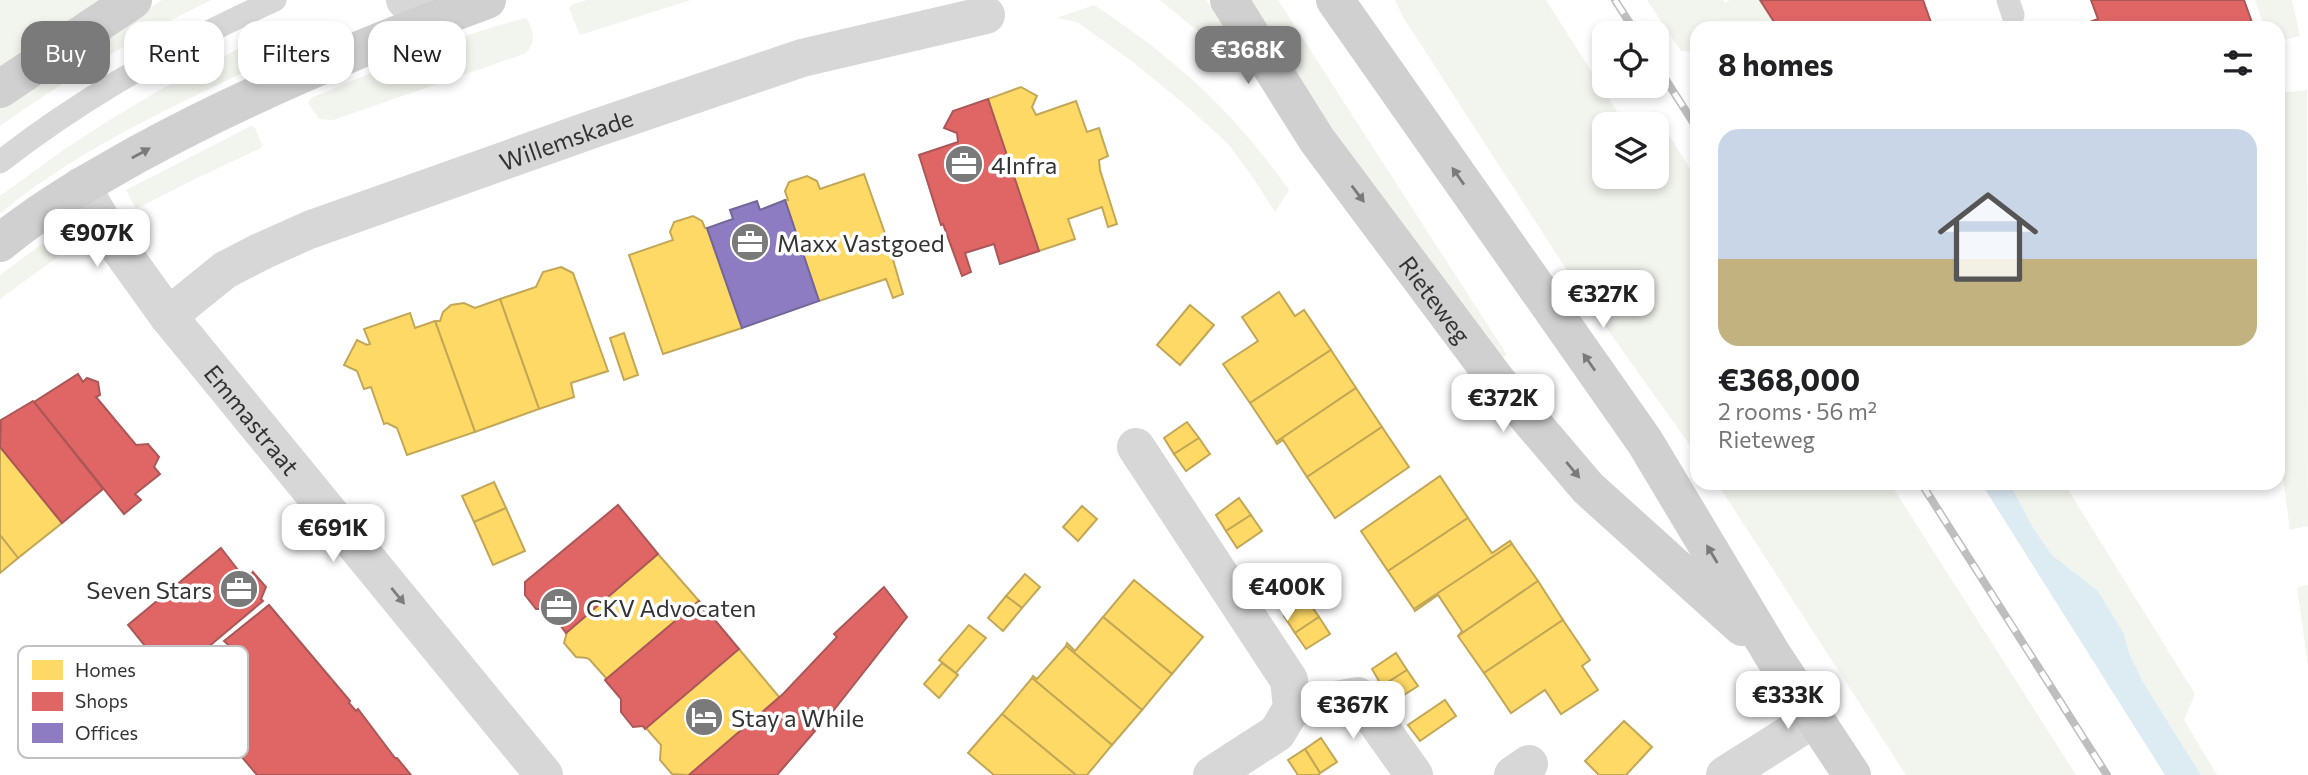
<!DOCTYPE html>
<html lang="en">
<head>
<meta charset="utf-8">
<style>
	:root { --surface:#fff; --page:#f6f6f6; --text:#202124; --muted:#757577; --line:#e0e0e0; --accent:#7a7a7a }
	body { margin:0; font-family:Commissioner,sans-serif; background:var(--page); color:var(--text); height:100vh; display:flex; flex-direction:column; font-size:26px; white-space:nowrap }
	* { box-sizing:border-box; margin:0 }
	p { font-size:23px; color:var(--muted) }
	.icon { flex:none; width:38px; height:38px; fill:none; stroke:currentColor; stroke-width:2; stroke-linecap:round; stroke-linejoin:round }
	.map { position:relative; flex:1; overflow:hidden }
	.side { position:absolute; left:1690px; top:21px; width:595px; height:469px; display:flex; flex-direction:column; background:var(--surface); border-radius:21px; box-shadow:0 4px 10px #0003 }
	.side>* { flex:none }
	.top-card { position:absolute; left:21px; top:21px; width:665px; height:63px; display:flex; gap:14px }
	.controls { position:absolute; left:1592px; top:21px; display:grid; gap:14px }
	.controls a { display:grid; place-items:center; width:77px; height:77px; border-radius:14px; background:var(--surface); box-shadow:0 4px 10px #0003; font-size:35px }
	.price { position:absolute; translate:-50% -60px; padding:0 16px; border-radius:14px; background:#fff; color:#222; font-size:23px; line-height:46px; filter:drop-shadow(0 2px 4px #0008) }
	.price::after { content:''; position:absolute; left:50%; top:42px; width:21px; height:16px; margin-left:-10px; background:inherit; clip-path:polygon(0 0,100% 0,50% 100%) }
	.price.current { background:var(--accent); color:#fff }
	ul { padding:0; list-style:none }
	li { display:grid; align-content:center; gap:14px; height:371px; padding:0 28px }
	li+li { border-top:2px solid var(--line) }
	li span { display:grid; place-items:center; height:217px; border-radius:21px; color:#555 }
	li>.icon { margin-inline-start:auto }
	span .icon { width:126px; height:126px; fill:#fffc; stroke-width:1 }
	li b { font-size:30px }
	h2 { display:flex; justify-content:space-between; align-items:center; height:84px; padding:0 28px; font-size:30px }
	.tag { padding:0 24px; border-radius:21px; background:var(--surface); box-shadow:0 4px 10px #0003; font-size:24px; line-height:63px }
	.tag.current { background:var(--accent); color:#fff }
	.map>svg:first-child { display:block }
	.green { fill:#f1f5ed }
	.water { fill:#ddebf3 }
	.homes { fill:#ffd966; stroke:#c2a757; stroke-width:2 }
	.shops { fill:#e06666; stroke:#ac5757; stroke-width:2 }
	.offices { fill:#8e7cc3; stroke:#736698; stroke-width:2 }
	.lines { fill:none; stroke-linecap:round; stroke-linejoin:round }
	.service { stroke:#d7d7d7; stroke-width:23 }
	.minor { stroke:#d7d7d7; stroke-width:38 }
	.tertiary { stroke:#d7d7d7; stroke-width:38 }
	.secondary { stroke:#d0d0d0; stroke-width:38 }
	.rail-casing { stroke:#bebebe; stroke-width:8 }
	.rail { stroke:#fff; stroke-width:5; stroke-dasharray:16; stroke-linecap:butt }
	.oneway { fill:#7a7a7a }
	.oneway2 { fill:#7d7d7d }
	.labels { text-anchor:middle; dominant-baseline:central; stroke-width:7; stroke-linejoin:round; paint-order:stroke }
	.street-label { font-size:24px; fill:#333; stroke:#fff }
	.poi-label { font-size:24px; fill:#333; stroke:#fff; text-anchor:start }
	.key { fill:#fff; stroke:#c2c2c2; stroke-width:2 }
	.key-label { font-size:19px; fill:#333 }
</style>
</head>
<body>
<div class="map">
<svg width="2308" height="775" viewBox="0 0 2308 775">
	<rect width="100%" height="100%" fill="#fff"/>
	<g class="green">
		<polygon points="0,0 111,0 0,74"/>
		<path d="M162,0H211C136,37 68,78 0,126V107Z"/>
		<polygon points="587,0 691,0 580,35 569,8 573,4"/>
		<polygon points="1160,0 1206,0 1240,43 1239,53 1231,57 1227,55"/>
		<polygon points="1249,0 1278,0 1507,355 1495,363 1433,284"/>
		<polygon points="1395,0 1546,0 1625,124 1605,124 1605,177 1657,177 1657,124 1630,124 1654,111 1697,180 1697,455 1585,298 1403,17"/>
		<polygon points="1647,0 1723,0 1725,3 1730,0 1760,0 1778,28 1698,28 1697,52 1681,51"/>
		<polygon points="2255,0 2292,0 2300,36 2279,41 2278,28 2265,28"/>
		<path d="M1094,5C1175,58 1233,111 1289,190L1275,212L1252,176L1228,144L1189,108L1133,62L1077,22L1057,18Z"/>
		<path d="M526,18C534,30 537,44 524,54L333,120L319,119L308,103L311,98C379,70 456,35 526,18Z"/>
		<path d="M238,49L244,50L249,66L246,71C162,112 72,153 0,214V196L65,149L108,121L158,91Z"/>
		<polygon points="2307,90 2308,526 2290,530 2278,440 2278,93"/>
		<polygon points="251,126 255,128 262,145 261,148 195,179 136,209 126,190"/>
		<polygon points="57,233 67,250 0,299 0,275"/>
		<polygon points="1717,483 1890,483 2076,775 1906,775"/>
		<polygon points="2009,483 2064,483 2195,694 2184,720 2217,775 2201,775 2143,682 2129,653 2124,634 2098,591 2052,555 2035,531"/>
		<polygon points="2308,585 2308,666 2297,587"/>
	</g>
	<polygon class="water" points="1981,483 2009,483 2035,531 2052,555 2098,591 2124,634 2129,653 2143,682 2201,775 2165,775"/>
	<g class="homes">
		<polygon points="1021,87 1037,96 1032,107 1036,115 1076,101 1087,132 1099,128 1108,156 1099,160 1100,170 1117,224 1108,227 1102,207 1068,219 1075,239 1039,251 988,99"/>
		<polygon points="864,174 887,239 903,294 893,298 886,279 819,301 785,200 788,200 785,191 789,182 807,176 817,181 820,189"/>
		<polygon points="693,216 702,221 705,228 707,228 742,328 663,354 629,255 673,240 670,232 674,222"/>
		<polygon points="561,267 573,273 608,371 571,383 574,397 539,409 500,299 536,287 543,272"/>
		<polygon points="1279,292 1295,316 1304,310 1331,350 1250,403 1223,364 1258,341 1242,317"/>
		<polygon points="500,299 539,409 475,432 435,321 440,321 443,312 451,305 464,303 475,308"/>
		<polygon points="1190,305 1214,325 1180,365 1157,345"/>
		<polygon points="410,313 415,328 435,321 475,432 407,455 397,428 387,423 384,424 371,387 364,389 357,371 344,365 357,340 367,345 370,344 364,329"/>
		<polygon points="624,333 638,375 624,380 610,338"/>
		<polygon points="1331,350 1356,388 1276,442 1250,403"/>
		<polygon points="1356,388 1382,427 1307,477 1283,440 1277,444 1276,442"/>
		<polygon points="1187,422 1199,438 1174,454 1164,438"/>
		<polygon points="1382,427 1409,467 1335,518 1307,477"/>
		<polygon points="1199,438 1210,454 1186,471 1174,454"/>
		<polygon points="0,447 62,523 18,558 0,535"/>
		<polygon points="1440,476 1468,518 1388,571 1361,531"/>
		<polygon points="494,482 506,508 474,522 462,496"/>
		<polygon points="1239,498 1251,515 1226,531 1216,515"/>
		<polygon points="1082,506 1097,519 1078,541 1063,527"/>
		<polygon points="506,508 525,551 493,565 474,522"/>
		<polygon points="1251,515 1262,531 1237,548 1226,531"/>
		<polygon points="1468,518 1492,553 1510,541 1512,544 1414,609 1388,571"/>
		<polygon points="0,535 18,558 0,573"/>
		<polygon points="1512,544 1538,581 1458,636 1462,631 1438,595 1415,611 1414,609"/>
		<polygon points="658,554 699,601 605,680 606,678 590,660 587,658 576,657 564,643 567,632"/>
		<polygon points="1025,574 1040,587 1022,608 1006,596"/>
		<polygon points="1134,580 1203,637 1172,674 1103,617"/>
		<polygon points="1538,581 1563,620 1484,673 1458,636"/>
		<polygon points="1006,596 1022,608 1003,631 988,618"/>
		<polygon points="1308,601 1319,617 1295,633 1284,616"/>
		<polygon points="1103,617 1172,674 1142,710 1066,646 1067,643 1075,651"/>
		<polygon points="1319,617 1330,634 1306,649 1295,633"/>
		<polygon points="1563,620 1590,660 1582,666 1598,690 1561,714 1545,690 1511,713 1484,673"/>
		<polygon points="969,625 986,638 956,673 939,660"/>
		<polygon points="1066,646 1142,710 1112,745 1032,678 1033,676 1037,679"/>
		<polygon points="739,649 780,698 689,775 672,774 660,760 661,745 646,728"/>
		<polygon points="1396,653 1407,670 1382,686 1372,669"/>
		<polygon points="942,663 958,675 939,698 924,684"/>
		<polygon points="1407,670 1418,686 1393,702 1382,686"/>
		<polygon points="1032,678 1112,745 1087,775 1076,775 1002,714"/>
		<polygon points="1445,700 1456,716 1420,741 1408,725"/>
		<polygon points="1002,714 1076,775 994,775 968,753"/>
		<polygon points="1624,721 1652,747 1626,775 1599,775 1585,761"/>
		<polygon points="1321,738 1337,762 1320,773 1305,749"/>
		<polygon points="1305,749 1320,773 1318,775 1298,775 1288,760"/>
	</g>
	<g class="shops">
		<polygon points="1760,0 1923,0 1933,28 1778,28"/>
		<polygon points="2091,0 2244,0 2254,28 2074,28 2098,19"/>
		<polygon points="988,99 1039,251 1000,264 994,244 965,253 971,272 962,276 943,224 941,225 919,155 958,142 957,133 944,128 953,111"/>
		<polygon points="78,374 83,382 87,378 98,382 100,395 96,397 136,445 148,444 159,457 154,467 160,474 135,494 141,500 124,514 34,402"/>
		<polygon points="33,401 103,489 62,523 0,447 1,420"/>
		<polygon points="618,505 658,554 566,633 548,609 536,609 525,595 525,582"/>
		<polygon points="221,548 238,570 252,574 253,572 266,587 261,599 263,601 171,678 128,625"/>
		<polygon points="884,587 907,617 830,715 827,713 813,730 815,731 777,775 689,775 783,694 837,637 834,634"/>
		<polygon points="699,601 739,649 645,729 643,726 633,727 621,712 621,699 605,680"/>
		<polygon points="269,605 350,701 349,703 356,711 358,709 395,758 397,758 411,775 257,775 225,737 227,735 197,699 214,685 203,673 233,649 224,641"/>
	</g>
	<polygon class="offices" points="785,200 819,301 742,328 707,228 733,219 730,210 757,201 760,210"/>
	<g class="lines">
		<g class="service">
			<polyline points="2008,0 2013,15"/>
			<path d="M0,162C84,96 178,44 275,0"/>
		</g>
		<g class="minor">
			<path id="s1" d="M81,186L112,238L168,316L544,775"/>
			<path id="s2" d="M168,316L225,270L262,251L309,230L596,128L802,58L986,15"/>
			<polyline points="1136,447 1289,680 1292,708 1277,733 1212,775"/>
			<polyline points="1292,708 1358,696 1414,775"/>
			<polyline points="1513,775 1529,764"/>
			<polyline points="1725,775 1815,718"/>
		</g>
		<polyline class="tertiary" points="405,0 426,22"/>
		<g class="secondary">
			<path id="s3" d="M1229,0L1317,140L1497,381L1588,488L1742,627"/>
			<polyline points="1335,0 1645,442 1772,654 1852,775"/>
			<polyline points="0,89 133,0"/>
			<path d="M0,243C42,208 90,181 138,154C249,93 368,44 487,0"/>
		</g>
		<g class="rail-casing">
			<g id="rail">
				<polyline points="1615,0 1636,33"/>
				<polyline points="1657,66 1698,130"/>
				<polyline points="1921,483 2107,775"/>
			</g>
		</g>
		<use href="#rail" class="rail"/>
	</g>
	<defs><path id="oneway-solid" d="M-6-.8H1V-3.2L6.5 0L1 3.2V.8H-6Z" transform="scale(1.75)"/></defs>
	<g class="oneway">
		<use href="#oneway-solid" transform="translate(141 153) rotate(-29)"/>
		<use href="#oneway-solid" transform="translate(1458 176) rotate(-125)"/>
		<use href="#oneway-solid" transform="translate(1358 194) rotate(53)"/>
		<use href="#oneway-solid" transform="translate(1589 362) rotate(-125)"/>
		<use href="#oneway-solid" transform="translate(1573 470) rotate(50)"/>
		<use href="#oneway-solid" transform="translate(1712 554) rotate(-121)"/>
	</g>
	<use class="oneway2" href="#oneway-solid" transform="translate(398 596) rotate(51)"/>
	<defs>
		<g id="office-disc" transform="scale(2.0125)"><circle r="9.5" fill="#7a7a7a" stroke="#fff"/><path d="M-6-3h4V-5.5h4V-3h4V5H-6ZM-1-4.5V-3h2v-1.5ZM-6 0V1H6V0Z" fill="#fff"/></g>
		<g id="hotel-disc" transform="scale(2.0125)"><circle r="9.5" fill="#7a7a7a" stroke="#fff"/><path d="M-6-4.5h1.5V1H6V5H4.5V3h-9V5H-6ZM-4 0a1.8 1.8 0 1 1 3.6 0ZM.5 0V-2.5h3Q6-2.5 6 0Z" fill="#fff"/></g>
	</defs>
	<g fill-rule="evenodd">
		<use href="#office-disc" x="964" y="164"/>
		<use href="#office-disc" x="750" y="242"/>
		<use href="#office-disc" x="239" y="589"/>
		<use href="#office-disc" x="559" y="607"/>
		<use href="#hotel-disc" x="704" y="717"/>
	</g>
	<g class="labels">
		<g class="street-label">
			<text stroke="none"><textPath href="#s2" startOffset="439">Willemskade</textPath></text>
			<text stroke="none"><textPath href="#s3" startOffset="364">Rieteweg</textPath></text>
			<text stroke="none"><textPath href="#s1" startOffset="290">Emmastraat</textPath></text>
		</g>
		<g class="poi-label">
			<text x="991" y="164">4Infra</text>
			<text x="777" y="242">Maxx Vastgoed</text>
			<text x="212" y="589" text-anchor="end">Seven Stars</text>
			<text x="586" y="607">CKV Advocaten</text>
			<text x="731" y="717">Stay a While</text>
		</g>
	</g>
	<rect x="18" y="646" width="230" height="112" rx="10" class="key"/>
	<rect x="32" y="660" width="31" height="20" fill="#ffd966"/>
	<rect x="32" y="692" width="31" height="19" fill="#e06666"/>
	<rect x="32" y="723" width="31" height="20" fill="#8e7cc3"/>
	<g class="key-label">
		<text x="75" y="677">Homes</text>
		<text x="75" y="708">Shops</text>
		<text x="75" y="740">Offices</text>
	</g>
</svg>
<div class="controls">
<a><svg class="icon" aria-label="locate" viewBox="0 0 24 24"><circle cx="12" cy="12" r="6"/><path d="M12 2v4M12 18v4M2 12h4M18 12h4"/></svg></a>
<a><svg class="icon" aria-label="layers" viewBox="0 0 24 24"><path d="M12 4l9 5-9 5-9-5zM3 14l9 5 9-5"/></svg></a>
</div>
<b class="price current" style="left:1248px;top:86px">€368K</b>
<b class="price" style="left:97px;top:269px">€907K</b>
<b class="price" style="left:1603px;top:330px">€327K</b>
<b class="price" style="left:1503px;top:434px">€372K</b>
<b class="price" style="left:333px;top:564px">€691K</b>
<b class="price" style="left:1287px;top:623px">€400K</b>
<b class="price" style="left:1788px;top:731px">€333K</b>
<b class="price" style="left:1353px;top:741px">€367K</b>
<div class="top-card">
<a class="tag current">Buy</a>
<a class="tag">Rent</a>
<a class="tag">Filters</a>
<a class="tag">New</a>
</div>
<section class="side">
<h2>8 homes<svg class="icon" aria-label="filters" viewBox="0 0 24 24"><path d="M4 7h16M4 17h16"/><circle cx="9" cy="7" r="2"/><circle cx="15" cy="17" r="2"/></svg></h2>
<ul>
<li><span style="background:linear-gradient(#c9d6e8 60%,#c2b280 0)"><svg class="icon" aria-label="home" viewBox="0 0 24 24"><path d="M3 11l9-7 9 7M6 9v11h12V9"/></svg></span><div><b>€368,000</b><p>2 rooms · 56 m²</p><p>Rieteweg</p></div></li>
</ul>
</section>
</div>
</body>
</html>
